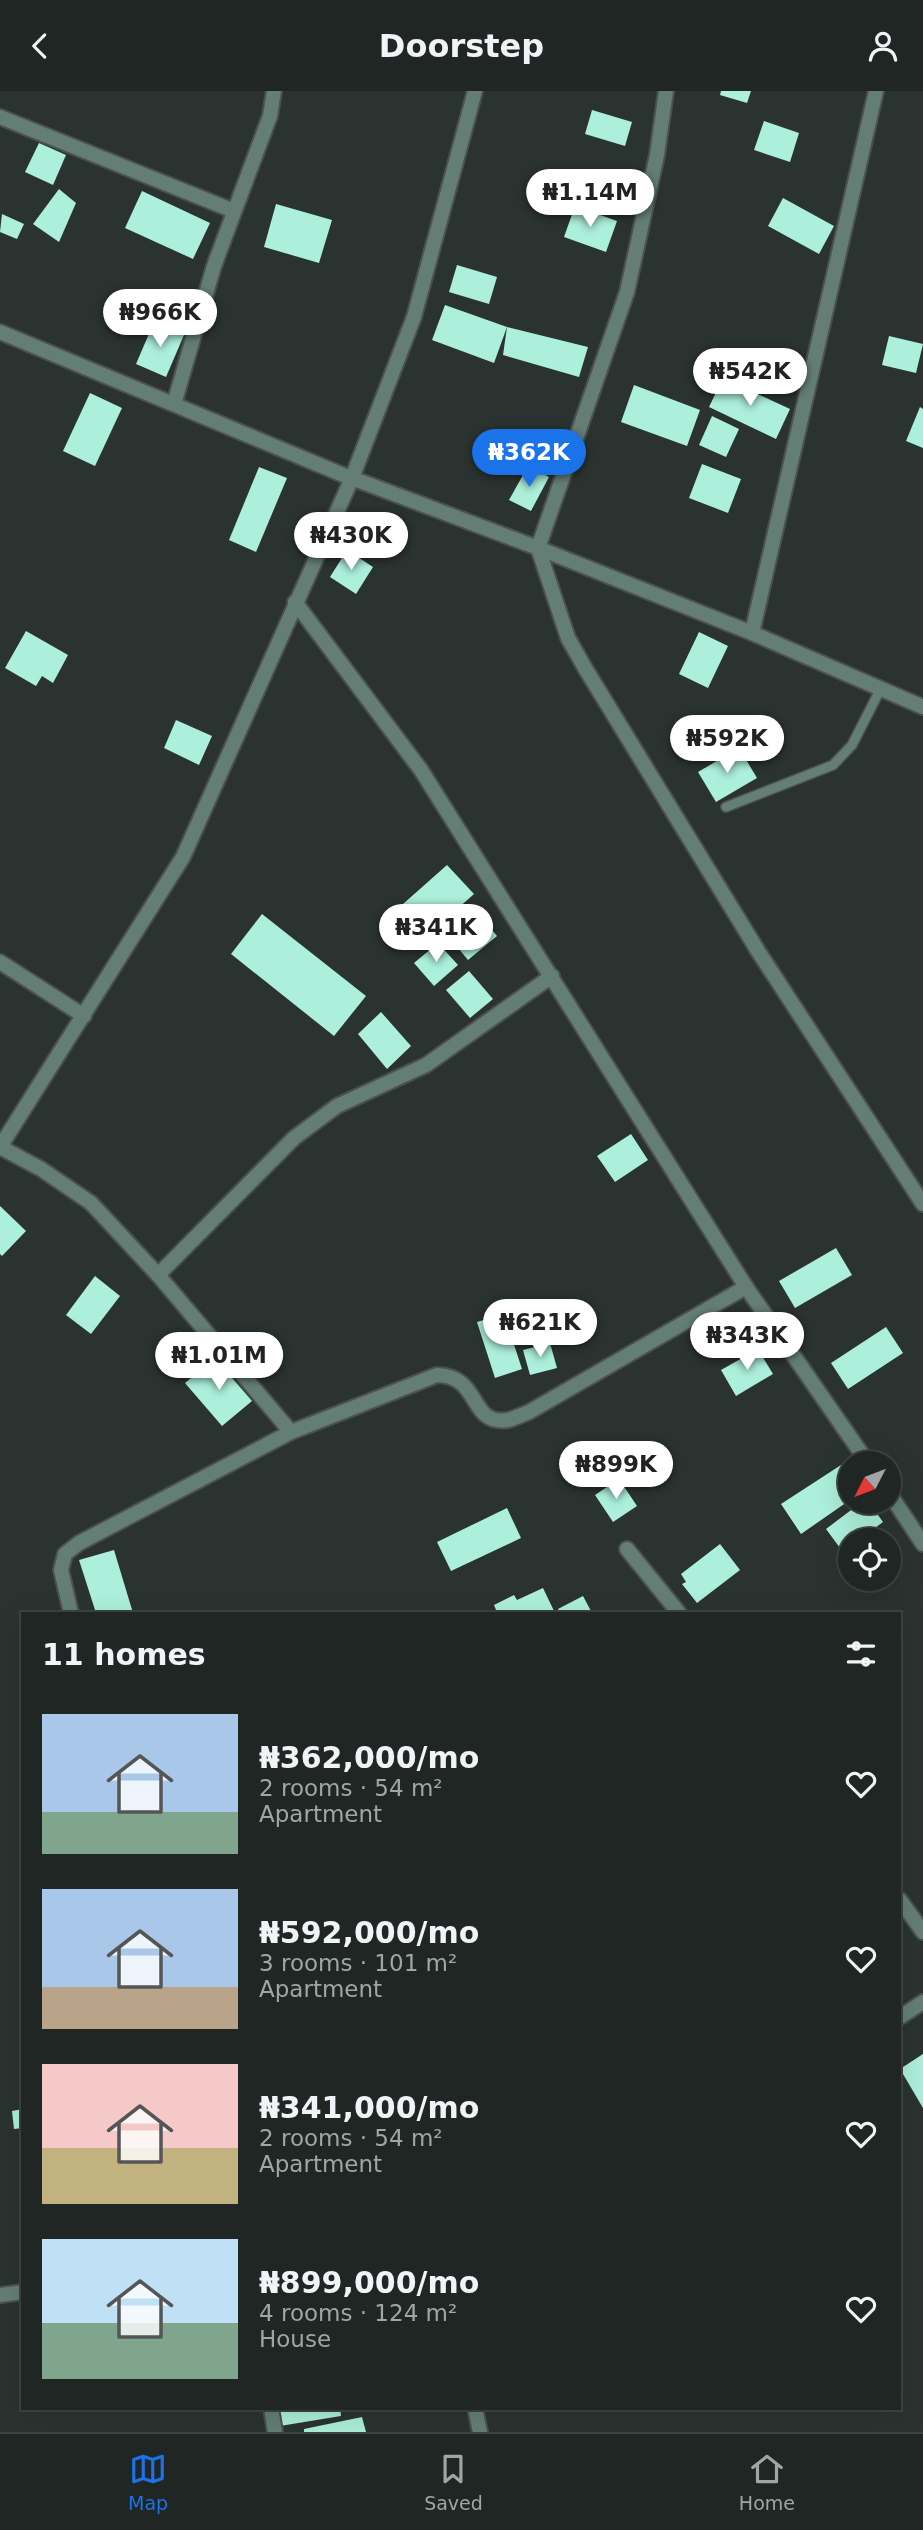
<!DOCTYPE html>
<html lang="en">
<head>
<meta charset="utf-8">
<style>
	:root { --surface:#202624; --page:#2d3231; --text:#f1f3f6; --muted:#a2a5a6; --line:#3d4341; --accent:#1a73e8 }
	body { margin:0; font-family:"DejaVu Sans",sans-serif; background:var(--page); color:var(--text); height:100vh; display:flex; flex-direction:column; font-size:26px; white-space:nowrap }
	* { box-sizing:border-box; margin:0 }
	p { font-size:23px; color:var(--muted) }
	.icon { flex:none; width:38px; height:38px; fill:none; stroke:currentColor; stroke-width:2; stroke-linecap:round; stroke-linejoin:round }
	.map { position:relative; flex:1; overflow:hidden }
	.details { position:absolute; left:21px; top:1521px; width:880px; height:798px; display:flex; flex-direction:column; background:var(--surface); border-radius:0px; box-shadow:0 7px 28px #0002,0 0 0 2px var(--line) }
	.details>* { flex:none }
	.needle { width:46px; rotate:228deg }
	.controls { position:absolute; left:838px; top:1360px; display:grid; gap:14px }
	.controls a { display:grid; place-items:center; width:63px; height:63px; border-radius:50%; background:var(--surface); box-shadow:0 7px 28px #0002,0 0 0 2px var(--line); font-size:35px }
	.price { position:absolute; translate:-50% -60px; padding:0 16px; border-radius:24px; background:#fff; color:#222; font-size:23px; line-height:46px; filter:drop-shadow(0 2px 4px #0008) }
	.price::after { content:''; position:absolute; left:50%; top:42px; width:21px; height:16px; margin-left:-10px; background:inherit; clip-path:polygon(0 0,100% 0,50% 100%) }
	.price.active { background:var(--accent); color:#fff }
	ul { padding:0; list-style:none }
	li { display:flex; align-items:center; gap:21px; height:175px; padding:0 21px }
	li span { display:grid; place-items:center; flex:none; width:196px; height:140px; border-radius:0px; color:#555 }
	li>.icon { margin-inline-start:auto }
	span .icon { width:84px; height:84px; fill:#fffc; stroke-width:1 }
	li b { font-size:30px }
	h2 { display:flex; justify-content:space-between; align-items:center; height:84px; padding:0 21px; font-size:30px }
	header { display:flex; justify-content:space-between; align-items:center; height:91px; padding:0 21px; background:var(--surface); font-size:32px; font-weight:700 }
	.tabs { display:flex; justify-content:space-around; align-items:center; height:98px; border-top:2px solid var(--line); background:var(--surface); font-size:19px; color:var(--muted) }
	.tabs a { display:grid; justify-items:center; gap:4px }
	.tabs .active { color:var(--accent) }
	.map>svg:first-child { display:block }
	.building { fill:#acefdb }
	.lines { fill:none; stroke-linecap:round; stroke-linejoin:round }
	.lane-casing { stroke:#4a514f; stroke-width:12 }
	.street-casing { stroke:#4a514f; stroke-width:18 }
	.lane { stroke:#647e76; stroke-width:9 }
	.street { stroke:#647e76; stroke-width:14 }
</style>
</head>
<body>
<header><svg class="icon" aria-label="back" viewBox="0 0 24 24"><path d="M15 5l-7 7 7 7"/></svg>Doorstep<svg class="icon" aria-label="person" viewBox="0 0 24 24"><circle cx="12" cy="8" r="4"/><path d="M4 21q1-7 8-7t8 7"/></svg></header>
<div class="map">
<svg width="923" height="2341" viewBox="0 0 923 2341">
	<rect width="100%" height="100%" fill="#2b3330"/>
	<g class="building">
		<polygon points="721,0 751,0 747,12 720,4"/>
		<polygon points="592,19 632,31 625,55 585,43"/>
		<polygon points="764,30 799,42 790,71 754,59"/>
		<polygon points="39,52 66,64 53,94 25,81"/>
		<polygon points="59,98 76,112 59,151 33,133"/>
		<polygon points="142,100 210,132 193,168 125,137"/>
		<polygon points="783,107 834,135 819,163 768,135"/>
		<polygon points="276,113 332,129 319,172 264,156"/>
		<polygon points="575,115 617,130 606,161 564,146"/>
		<polygon points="2,123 24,133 17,148 0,141"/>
		<polygon points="457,174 497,186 489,213 449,201"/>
		<polygon points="445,214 507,236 494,272 432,249"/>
		<polygon points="154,231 184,244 166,286 136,273"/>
		<polygon points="507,236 588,256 579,286 503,264"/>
		<polygon points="889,245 923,253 916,282 882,274"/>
		<polygon points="723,287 790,318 776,348 709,316"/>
		<polygon points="634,294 700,319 687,355 621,331"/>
		<polygon points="90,302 122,317 95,375 63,360"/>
		<polygon points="920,316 923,318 923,357 906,350"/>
		<polygon points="712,325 739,338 726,366 699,354"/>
		<polygon points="702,373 741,388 728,422 689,407"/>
		<polygon points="528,375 549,386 531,420 509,409"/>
		<polygon points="259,376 287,387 256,461 229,449"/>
		<polygon points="347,459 373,476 356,503 330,486"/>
		<polygon points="26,540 68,564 53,592 42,585 36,595 5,577"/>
		<polygon points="699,541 728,555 708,597 679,583"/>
		<polygon points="176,629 212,645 199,674 164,657"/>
		<polygon points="739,657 757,687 716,711 698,681"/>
		<polygon points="447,774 474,803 430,842 403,813"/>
		<polygon points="478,822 497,845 468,869 449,846"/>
		<polygon points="262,823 366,905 334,945 231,863"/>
		<polygon points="438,852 458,874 434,895 414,872"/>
		<polygon points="469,880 493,908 470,927 446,899"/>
		<polygon points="381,921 411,955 387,978 358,943"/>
		<polygon points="631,1043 648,1069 615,1091 597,1065"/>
		<polygon points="0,1115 26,1140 2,1165 0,1163"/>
		<polygon points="836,1157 852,1184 795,1217 779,1190"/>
		<polygon points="95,1185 120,1205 91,1243 66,1224"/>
		<polygon points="504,1223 522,1278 495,1287 477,1231"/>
		<polygon points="886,1236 903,1262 848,1298 831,1272"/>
		<polygon points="550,1252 557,1277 530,1284 523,1259"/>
		<polygon points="758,1258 773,1283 736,1305 721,1279"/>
		<polygon points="215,1267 252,1310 222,1335 185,1292"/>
		<polygon points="841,1374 846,1381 850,1379 850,1409 801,1443 781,1413"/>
		<polygon points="619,1388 637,1415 613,1431 595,1404"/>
		<polygon points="863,1410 868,1410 883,1431 859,1449 850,1449 850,1455 843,1461 826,1438"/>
		<polygon points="507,1417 521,1447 451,1480 437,1451"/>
		<polygon points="720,1453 740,1479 697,1512 682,1493 686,1491 681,1483"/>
		<polygon points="114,1459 133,1522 96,1522 79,1469"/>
		<polygon points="543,1497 555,1522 489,1522 496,1519 494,1514 514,1504 517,1509"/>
		<polygon points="583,1505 592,1522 560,1522 558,1518"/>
		<polygon points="923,1963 923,2017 900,1978"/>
		<polygon points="23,2018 23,2037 14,2038 12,2020"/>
		<polygon points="278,2317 340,2317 341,2325 280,2335"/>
		<polygon points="362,2326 366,2341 304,2341 304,2338"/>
	</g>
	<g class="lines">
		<g class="lane-casing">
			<polyline id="lane" points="726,716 833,674 852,654 880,599"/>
		</g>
		<g class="street-casing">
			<g id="street">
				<polyline points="666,0 657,64 627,201 538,457 568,547 585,577 758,860 923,1113"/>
				<polyline points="0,26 234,120"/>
				<polyline points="0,241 341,383 538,457 752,542 923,616"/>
				<polyline points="174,313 214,175 270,25 274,0"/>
				<polyline points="295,511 421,679 746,1196 868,1372"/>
				<polyline points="752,542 876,0"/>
				<polyline points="0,871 84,925"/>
				<polyline points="0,1056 183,766 352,387 414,226 475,0"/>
				<polyline points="0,1056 41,1078 91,1112 158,1184 291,1341"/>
				<polyline points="158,1184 294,1047 337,1015 426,974 552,885"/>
				<polyline points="889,1402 923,1453"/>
				<polyline points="627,1458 679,1522"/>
				<path d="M71,1522L61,1479L65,1463L79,1452L291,1341L437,1284C482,1285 468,1335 508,1329C515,1327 522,1324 529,1321L746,1196"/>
				<polyline points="900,1809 923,1841"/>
				<polyline points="900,1926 923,1911"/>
				<polyline points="0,2204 23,2201"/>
				<polyline points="271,2317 275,2341"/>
				<polyline points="475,2317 480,2341"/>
			</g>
		</g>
		<use href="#lane" class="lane"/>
		<use href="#street" class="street"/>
	</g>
</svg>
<div class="controls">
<a><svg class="needle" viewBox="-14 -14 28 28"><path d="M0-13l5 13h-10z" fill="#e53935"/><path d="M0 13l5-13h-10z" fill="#a2a5a6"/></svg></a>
<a><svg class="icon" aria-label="locate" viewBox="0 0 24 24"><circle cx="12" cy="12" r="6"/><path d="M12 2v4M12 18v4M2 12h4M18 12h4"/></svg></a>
</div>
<b class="price" style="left:590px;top:138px">₦1.14M</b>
<b class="price" style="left:160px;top:258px">₦966K</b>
<b class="price" style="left:750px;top:317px">₦542K</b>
<b class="price active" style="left:529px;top:398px">₦362K</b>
<b class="price" style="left:351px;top:481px">₦430K</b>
<b class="price" style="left:727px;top:684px">₦592K</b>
<b class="price" style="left:436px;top:873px">₦341K</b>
<b class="price" style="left:540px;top:1268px">₦621K</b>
<b class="price" style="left:747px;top:1281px">₦343K</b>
<b class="price" style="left:219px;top:1301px">₦1.01M</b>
<b class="price" style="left:616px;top:1410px">₦899K</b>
<section class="details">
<h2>11 homes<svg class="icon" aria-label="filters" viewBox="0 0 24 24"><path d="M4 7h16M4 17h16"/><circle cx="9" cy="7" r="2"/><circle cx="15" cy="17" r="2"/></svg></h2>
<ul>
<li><span style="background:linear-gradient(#a9c7e8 70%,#7fa58c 0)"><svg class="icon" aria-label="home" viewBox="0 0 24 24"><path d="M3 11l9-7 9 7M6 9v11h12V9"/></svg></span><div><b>₦362,000/mo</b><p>2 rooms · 54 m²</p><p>Apartment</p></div><svg class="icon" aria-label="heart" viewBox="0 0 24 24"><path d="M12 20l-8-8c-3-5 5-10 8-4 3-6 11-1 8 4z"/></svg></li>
<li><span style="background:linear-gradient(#a9c7e8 70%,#b9a48a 0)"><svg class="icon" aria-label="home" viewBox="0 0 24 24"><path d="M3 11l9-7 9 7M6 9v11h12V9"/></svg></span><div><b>₦592,000/mo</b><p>3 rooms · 101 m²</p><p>Apartment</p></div><svg class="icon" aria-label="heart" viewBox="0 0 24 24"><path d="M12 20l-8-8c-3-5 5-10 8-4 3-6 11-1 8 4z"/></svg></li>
<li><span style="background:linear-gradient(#f6c9c9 60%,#c2b280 0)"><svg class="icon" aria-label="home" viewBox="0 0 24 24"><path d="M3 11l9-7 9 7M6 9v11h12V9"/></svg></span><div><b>₦341,000/mo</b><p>2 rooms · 54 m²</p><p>Apartment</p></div><svg class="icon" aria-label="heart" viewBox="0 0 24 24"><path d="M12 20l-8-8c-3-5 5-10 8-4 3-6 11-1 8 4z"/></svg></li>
<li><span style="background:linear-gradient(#bfe0f5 60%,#7fa58c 0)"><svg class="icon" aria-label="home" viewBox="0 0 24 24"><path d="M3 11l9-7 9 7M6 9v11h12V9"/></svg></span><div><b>₦899,000/mo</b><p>4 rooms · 124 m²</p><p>House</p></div><svg class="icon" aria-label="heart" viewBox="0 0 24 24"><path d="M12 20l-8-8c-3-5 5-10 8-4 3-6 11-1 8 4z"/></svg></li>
</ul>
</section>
</div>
<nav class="tabs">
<a class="active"><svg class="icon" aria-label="map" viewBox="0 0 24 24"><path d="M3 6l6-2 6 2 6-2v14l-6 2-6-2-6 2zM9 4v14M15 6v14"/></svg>Map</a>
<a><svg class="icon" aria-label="saved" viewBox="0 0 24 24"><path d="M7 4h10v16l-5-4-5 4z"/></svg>Saved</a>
<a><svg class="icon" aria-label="home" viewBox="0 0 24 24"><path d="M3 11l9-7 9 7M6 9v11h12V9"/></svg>Home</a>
</nav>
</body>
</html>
